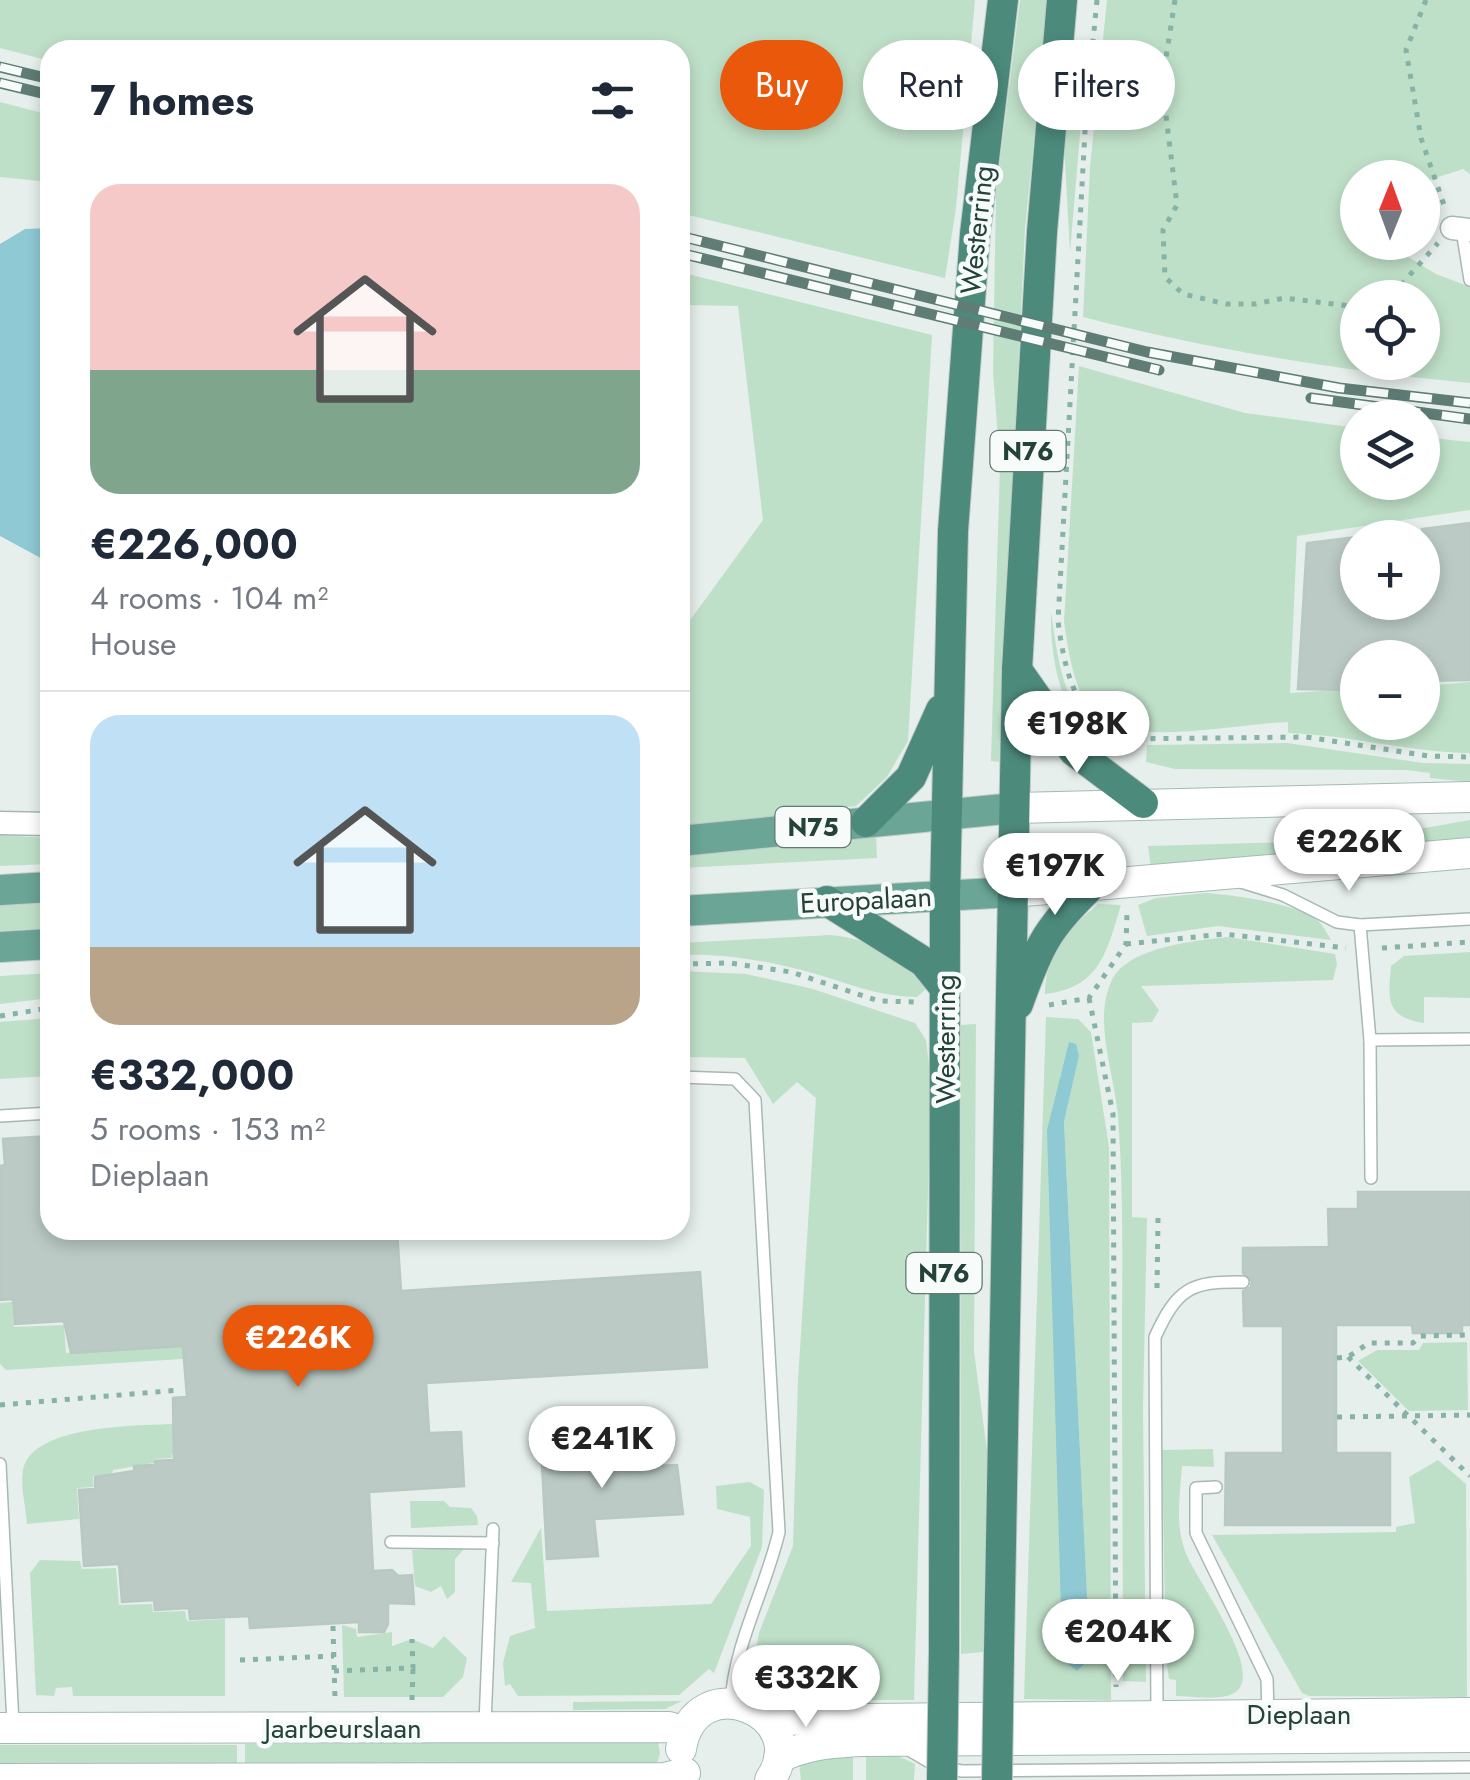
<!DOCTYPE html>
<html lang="en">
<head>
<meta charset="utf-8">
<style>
	:root { --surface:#fff; --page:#f6f6f7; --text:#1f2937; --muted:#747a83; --line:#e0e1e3; --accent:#ea580c }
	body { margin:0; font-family:Jost,sans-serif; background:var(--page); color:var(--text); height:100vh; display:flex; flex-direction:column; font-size:38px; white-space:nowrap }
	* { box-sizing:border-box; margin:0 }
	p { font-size:32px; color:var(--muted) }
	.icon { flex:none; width:55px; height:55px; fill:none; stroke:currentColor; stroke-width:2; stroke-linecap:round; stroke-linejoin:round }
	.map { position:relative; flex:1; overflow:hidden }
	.panel { position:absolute; left:40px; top:40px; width:650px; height:1200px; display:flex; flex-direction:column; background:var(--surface); border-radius:30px; box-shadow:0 5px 15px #0003 }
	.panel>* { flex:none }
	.banner { position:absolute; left:720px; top:40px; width:600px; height:90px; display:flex; gap:20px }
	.needle { width:65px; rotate:1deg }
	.tools { position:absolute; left:1340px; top:160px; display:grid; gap:20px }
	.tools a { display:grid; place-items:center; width:100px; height:100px; border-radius:50%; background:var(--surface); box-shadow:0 5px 15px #0003; font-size:50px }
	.price { position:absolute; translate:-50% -85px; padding:0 22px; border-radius:35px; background:#fff; color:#222; font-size:32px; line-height:65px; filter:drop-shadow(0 2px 5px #0008) }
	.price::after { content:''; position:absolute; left:50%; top:60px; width:30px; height:22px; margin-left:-15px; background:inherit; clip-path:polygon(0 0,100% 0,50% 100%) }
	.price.current { background:var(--accent); color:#fff }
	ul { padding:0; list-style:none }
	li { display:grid; align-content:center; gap:20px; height:530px; padding:0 50px }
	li+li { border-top:2px solid var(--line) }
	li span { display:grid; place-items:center; height:310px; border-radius:30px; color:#555 }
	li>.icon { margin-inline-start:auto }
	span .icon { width:180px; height:180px; fill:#fffc; stroke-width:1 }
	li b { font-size:42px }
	h2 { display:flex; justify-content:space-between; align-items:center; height:120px; padding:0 50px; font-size:42px }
	.chip { padding:0 35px; border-radius:45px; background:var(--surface); box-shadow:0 5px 15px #0003; font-size:35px; line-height:90px }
	.chip.current { background:var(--accent); color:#fff }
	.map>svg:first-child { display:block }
	.green { fill:#bfe0c8; fill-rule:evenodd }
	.water { fill:#8ec9d4 }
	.building { fill:#bbcac4; stroke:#b8c9c2; stroke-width:2.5 }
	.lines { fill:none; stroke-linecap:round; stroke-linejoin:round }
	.service-casing { stroke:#a8b8b2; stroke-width:14 }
	.minor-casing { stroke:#a8b8b2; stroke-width:25 }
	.secondary-casing { stroke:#a4bbb3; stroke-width:32 }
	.primary-casing { stroke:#c2cac8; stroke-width:32 }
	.trunk-casing { stroke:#c2cac8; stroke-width:32 }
	.path { stroke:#86b3a5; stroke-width:5; stroke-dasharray:5 8; stroke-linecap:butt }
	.service { stroke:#fff; stroke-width:11 }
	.minor { stroke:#fff; stroke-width:22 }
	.secondary { stroke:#fff; stroke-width:30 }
	.primary { stroke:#6aa596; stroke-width:30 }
	.trunk { stroke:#4c8a7c; stroke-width:30 }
	.rail-casing { stroke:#5f7d75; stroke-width:11 }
	.rail { stroke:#f7fbf9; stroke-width:8; stroke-dasharray:22; stroke-linecap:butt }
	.trunk-bridge-casing { stroke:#c2cac8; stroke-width:32; stroke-linecap:butt }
	.trunk-bridge { stroke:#4c8a7c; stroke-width:30 }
	.labels { text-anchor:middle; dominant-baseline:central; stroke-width:9; stroke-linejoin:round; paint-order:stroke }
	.shield { fill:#f7fbf9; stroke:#637a73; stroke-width:2.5 }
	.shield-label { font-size:25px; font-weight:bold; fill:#24423a }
	.street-label { font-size:28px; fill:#24423a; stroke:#f7fbf9 }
</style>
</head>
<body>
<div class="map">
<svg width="1470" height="1780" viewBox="0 0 1470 1780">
	<rect width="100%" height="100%" fill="#e6efeb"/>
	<g class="green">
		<polygon points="0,0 975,0 956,208 945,278 680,213 680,50 50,50 50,61 0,48"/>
		<polygon points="1020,0 1048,0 1025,229 999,762 991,761 1000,465 993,372 996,193"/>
		<path d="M1107,0H1470V174L1463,169L1423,182L1422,178H1358V242L1405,243L1408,257L1436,274L1470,287V383C1339,370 1210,350 1083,317L1090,167ZM1358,298H1422V362H1358Z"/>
		<polygon points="0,102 50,115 50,182 0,177"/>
		<polygon points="1067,110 1082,111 1070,252 1064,144"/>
		<polygon points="680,272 932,335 908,741 887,777 856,806 680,827 680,634 763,520 738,306 680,305"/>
		<path d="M1079,366L1245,413L1357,428L1358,482H1422L1423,437L1470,442V510L1297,536L1290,693L1357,689L1358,722H1422L1423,686L1470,682V753C1408,752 1349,735 1288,733V722C1243,723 1141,745 1104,721C1074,702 1069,653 1064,622Z"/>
		<path d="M1051,612C1056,646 1060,683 1078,712C1085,724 1096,730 1102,743C1060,723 1050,654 1051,612Z"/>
		<polygon points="1287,743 1423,763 1470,764 1470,782 1430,778 1430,773 1407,770 1175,769 1146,762 1147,745"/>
		<polygon points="1470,820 1470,837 1151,868 1148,846 1357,840"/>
		<polygon points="0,835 50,838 50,864 0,866"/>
		<polygon points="876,836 877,858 680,868 680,857"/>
		<path d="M1205,893C1234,895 1294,903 1317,920C1323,925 1327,933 1331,940L1218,926L1147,936L1138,905L1156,898Z"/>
		<polygon points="50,902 50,928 0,931 0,905"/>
		<path d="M1098,904L1121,905C1107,951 1100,988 1045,994C1045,953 1069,929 1098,904Z"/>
		<path d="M830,935C866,938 909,956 926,989L917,997C878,996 856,986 819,975C776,962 725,953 680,955V943Z"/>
		<path d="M1227,937L1335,954L1337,964L1333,980L1141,986L1159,1010L1152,1022L1132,1023V1217L1147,1218L1143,1409L1146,1682L1123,1681C1123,1569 1122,1458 1122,1346C1122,1270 1124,1193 1118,1117C1115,1075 1093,1023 1111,982C1126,947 1194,941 1227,937Z"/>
		<path d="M1470,952V998L1424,997V1023C1385,1017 1388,999 1391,966L1404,956Z"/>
		<polygon points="680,971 746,974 813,989 915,1023 926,1040 931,1081 914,1700 789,1700 768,1673 759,1675 755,1655 759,1633 793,1546 798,1380 816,1098 797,1082 773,1104 745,1058 680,1057"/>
		<polygon points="50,973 50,998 0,1004 0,976"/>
		<path d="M1046,1017L1078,1019L1091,1032L1109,1147L1111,1700L1024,1699ZM1079,1056L1064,1122L1089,1642L1060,1075Z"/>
		<polygon points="50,1018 50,1076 0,1079 0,1022"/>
		<polygon points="976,1024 974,1351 987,1451 983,1652 961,1654 961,1025"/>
		<polygon points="12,1302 14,1327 64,1325 66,1353 197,1345 197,1358 6,1370 0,1364 0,1303"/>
		<polygon points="1467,1342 1468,1410 1409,1411 1358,1361 1377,1350 1419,1350 1423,1343"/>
		<path d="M203,1423L192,1453L172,1454V1458L154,1459V1463L113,1470L112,1475L93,1476V1487L77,1488L79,1519L27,1524C26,1508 20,1486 23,1470C33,1419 163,1426 203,1423Z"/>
		<path d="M1213,1449L1214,1467L1182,1466C1180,1495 1175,1524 1185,1551C1195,1579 1263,1667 1237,1691C1225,1702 1191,1696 1176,1696V1680L1169,1679L1166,1659L1162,1450Z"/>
		<polygon points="1438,1460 1466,1484 1467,1697 1309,1696 1302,1693 1212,1535 1396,1532 1396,1527 1415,1523 1409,1477"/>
		<polygon points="750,1482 764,1490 762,1547 714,1673 709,1669 679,1695 518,1696 510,1684 505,1686 503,1663 510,1636 535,1628 531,1583 511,1582 541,1528 547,1611 711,1604 751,1546 750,1517 717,1509 716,1486"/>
		<polygon points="410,1501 444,1501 450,1507 471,1508 477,1516 478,1525 411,1528"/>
		<polygon points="466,1547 455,1559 455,1592 447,1599 441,1586 431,1592 415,1586 412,1550"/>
		<polygon points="40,1560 80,1561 82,1569 116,1568 119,1605 152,1604 153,1612 185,1611 187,1621 225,1619 225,1696 73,1696 72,1687 56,1688 54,1696 36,1695 30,1573"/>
		<polygon points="342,1625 356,1629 357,1637 392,1632 392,1646 412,1639 433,1648 444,1636 467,1658 463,1677 443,1697 344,1697"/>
		<polygon points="682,1701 665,1709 573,1710 573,1702"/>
		<polygon points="658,1741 660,1754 656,1767 245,1764 245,1744"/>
		<rect x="0" y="1745" width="237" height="19"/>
		<polygon points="853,1748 853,1780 801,1780 799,1763"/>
		<polygon points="866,1749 894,1754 915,1764 914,1780 866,1780"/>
	</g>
	<g class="water">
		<polygon points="50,228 50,305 41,334 50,362 50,563 0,536 0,244 25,229"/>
		<polygon points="1069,1042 1076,1044 1079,1056 1064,1122 1090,1658 1077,1671 1067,1663 1061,1611 1047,1130"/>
	</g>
	<g class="building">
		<polygon points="1470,523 1470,680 1422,681 1422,658 1358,658 1358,687 1354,690 1298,689 1307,543 1358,537 1358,602 1422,602 1422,529"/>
		<polygon points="50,1136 50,1230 397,1230 401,1291 700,1272 707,1367 426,1383 429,1433 461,1432 464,1486 369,1492 373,1571 392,1570 398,1576 412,1575 414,1604 388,1603 388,1624 384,1632 359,1632 359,1622 250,1628 249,1616 190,1619 189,1608 155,1610 154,1600 122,1602 119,1564 84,1566 79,1490 95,1489 95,1477 134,1471 134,1466 155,1465 155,1461 174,1460 173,1398 187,1397 183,1346 71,1353 64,1321 15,1324 13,1299 0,1300 0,1166 5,1165 3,1139"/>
		<polygon points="1358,1192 1470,1192 1470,1325 1462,1325 1462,1333 1413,1333 1412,1325 1336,1325 1336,1453 1390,1453 1390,1525 1225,1525 1226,1453 1283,1453 1283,1326 1244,1326 1243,1291 1251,1287 1252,1281 1243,1273 1243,1248 1329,1247 1328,1209 1358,1209"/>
		<polygon points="656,1439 657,1466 677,1465 683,1514 594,1519 598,1556 547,1559 541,1445"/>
	</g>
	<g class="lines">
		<g class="service-casing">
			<g id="service">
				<polyline points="1462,230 1470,280"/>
				<polyline points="1241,882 1283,895 1337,922 1360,925 1470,919"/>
				<polyline points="1360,925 1370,1040 1470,1039"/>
				<polyline points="1370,1040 1371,1178"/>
				<path d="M680,1077L735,1079L755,1100L779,1532C765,1591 735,1642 731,1702"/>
				<polyline points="0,1116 50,1113"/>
				<polyline points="0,1464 13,1724"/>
				<polyline points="1216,1487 1196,1488 1196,1533 1267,1679 1268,1714"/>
				<polyline points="391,1542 493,1543"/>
				<path d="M1157,1714L1155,1337C1177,1289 1190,1281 1243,1282"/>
				<polyline points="485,1723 493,1529"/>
				<polyline points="902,1746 938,1767 962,1771 1470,1767"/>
			</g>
		</g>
		<g class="minor-casing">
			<g id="minor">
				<polyline points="1452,228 1470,230"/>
				<polyline points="0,823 50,824"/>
			</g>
		</g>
		<g class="secondary-casing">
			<g id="secondary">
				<polyline points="1014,808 1470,797"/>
				<polyline points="1012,892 1470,853"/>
				<polyline points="768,1720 1470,1713"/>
				<polyline points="0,1728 669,1727 685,1732"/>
				<path d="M681,1749C695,1663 815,1714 770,1780"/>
				<path d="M779,1758C805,1744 831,1743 860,1741L1470,1737"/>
				<polyline points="0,1779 664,1778 685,1773"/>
			</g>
		</g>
		<g class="primary-casing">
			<g id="primary">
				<polyline points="680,841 1014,808"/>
				<polyline points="0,890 50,887"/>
				<polyline points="680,911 1012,892"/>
				<polyline points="0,947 50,944"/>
			</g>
		</g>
		<g class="trunk-casing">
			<g id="trunk">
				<polyline points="1017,670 1074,751 1143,803"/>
				<polyline points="866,822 911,777 941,710"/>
				<polyline points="827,901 924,962 945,988"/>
				<path d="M1018,1004C1039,945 1047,928 1092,885"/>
				<polyline points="944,1650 945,897 953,531 975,234 1003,0"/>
				<polyline points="999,1652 1017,670 1042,232 1062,0"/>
			</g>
		</g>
		<g class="path">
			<path d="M1097,0L1086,113L1058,621C1064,667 1074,715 1117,739L1306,737L1429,756L1470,757"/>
			<polyline points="1175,0 1162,83 1177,205 1163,230 1165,277 1183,294 1226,304 1255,304 1284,298 1350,306 1358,304"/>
			<polyline points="1426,0 1406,50 1421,138 1445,208"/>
			<polyline points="1380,298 1392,295 1438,243"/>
			<polyline points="1126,944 1224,934 1346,948"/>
			<polyline points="1382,948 1470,942"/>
			<polyline points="680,964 730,963 791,972 879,1001 917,1002"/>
			<polyline points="1089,998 1113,1114 1116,1687"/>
			<polyline points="1049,1005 1089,998 1126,944 1127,913"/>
			<polyline points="0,1016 50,1008"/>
			<polyline points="1158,1218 1157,1288 1161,1294"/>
			<polyline points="1348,1357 1470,1476"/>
			<polyline points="1337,1358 1348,1357 1369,1343 1413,1343 1420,1336 1470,1335"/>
			<polyline points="0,1405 180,1390"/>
			<polyline points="1337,1417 1470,1415"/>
			<polyline points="333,1626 335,1699"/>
			<polyline points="240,1660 334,1656"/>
			<polyline points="334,1671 413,1668 412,1639"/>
			<polyline points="412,1700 413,1668"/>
		</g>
		<use href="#service" class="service"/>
		<use href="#minor" class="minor"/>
		<use href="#secondary" class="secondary"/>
		<use href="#primary" class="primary"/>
		<use href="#trunk" class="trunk"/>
		<g class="rail-casing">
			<g id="rail">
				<polyline points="0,67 50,79"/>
				<polyline points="0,83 50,95"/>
				<polyline points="680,236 1147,352 1339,388 1470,403"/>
				<polyline points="680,253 1159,370"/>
				<polyline points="1311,398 1470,419"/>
			</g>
		</g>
		<use href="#rail" class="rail"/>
		<g class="trunk-bridge-casing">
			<g id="trunk-bridge">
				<polyline points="942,1780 944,1650"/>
				<polyline points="997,1780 999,1652"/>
			</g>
		</g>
		<use href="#trunk-bridge" class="trunk-bridge"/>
	</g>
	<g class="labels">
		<g class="shield">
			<rect x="990.5" y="431" width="75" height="40" rx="8"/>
			<rect x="775.5" y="807" width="75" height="40" rx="8"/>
			<rect x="906.5" y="1253" width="75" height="40" rx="8"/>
		</g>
		<g class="shield-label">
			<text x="1028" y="451">N76</text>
			<text x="813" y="827">N75</text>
			<text x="944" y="1273">N76</text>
		</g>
		<g class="street-label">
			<text transform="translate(977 230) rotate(-84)">Westerring</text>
			<text transform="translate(866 900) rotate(-3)">Europalaan</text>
			<text transform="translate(945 1039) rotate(-90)">Westerring</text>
			<text x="1299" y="1714">Dieplaan</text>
			<text x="343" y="1728">Jaarbeurslaan</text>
		</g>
	</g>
</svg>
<div class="tools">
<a><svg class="needle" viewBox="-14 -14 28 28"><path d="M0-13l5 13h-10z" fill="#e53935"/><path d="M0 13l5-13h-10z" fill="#747a83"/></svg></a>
<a><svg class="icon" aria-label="locate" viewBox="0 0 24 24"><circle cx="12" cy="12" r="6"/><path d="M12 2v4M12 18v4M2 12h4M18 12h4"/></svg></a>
<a><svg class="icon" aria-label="layers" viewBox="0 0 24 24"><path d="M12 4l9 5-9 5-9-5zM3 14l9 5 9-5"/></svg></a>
<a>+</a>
<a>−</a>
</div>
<b class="price" style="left:1077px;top:776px">€198K</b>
<b class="price" style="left:1349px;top:894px">€226K</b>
<b class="price" style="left:1055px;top:918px">€197K</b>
<b class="price current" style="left:298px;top:1390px">€226K</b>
<b class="price" style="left:602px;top:1491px">€241K</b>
<b class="price" style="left:1118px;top:1684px">€204K</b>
<b class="price" style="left:806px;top:1730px">€332K</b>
<div class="banner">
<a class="chip current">Buy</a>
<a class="chip">Rent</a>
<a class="chip">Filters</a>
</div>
<section class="panel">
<h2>7 homes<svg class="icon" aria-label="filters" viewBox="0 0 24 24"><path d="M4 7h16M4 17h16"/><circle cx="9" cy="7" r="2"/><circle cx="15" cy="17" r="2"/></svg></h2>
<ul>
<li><span style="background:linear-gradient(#f6c9c9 60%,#7fa58c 0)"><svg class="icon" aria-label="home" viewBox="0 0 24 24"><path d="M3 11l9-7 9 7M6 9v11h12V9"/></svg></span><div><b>€226,000</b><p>4 rooms · 104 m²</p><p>House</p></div></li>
<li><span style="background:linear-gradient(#bfe0f5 75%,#b9a48a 0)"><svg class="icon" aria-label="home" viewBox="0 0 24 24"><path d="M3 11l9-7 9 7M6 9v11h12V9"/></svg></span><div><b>€332,000</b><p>5 rooms · 153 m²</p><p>Dieplaan</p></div></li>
</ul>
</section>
</div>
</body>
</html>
